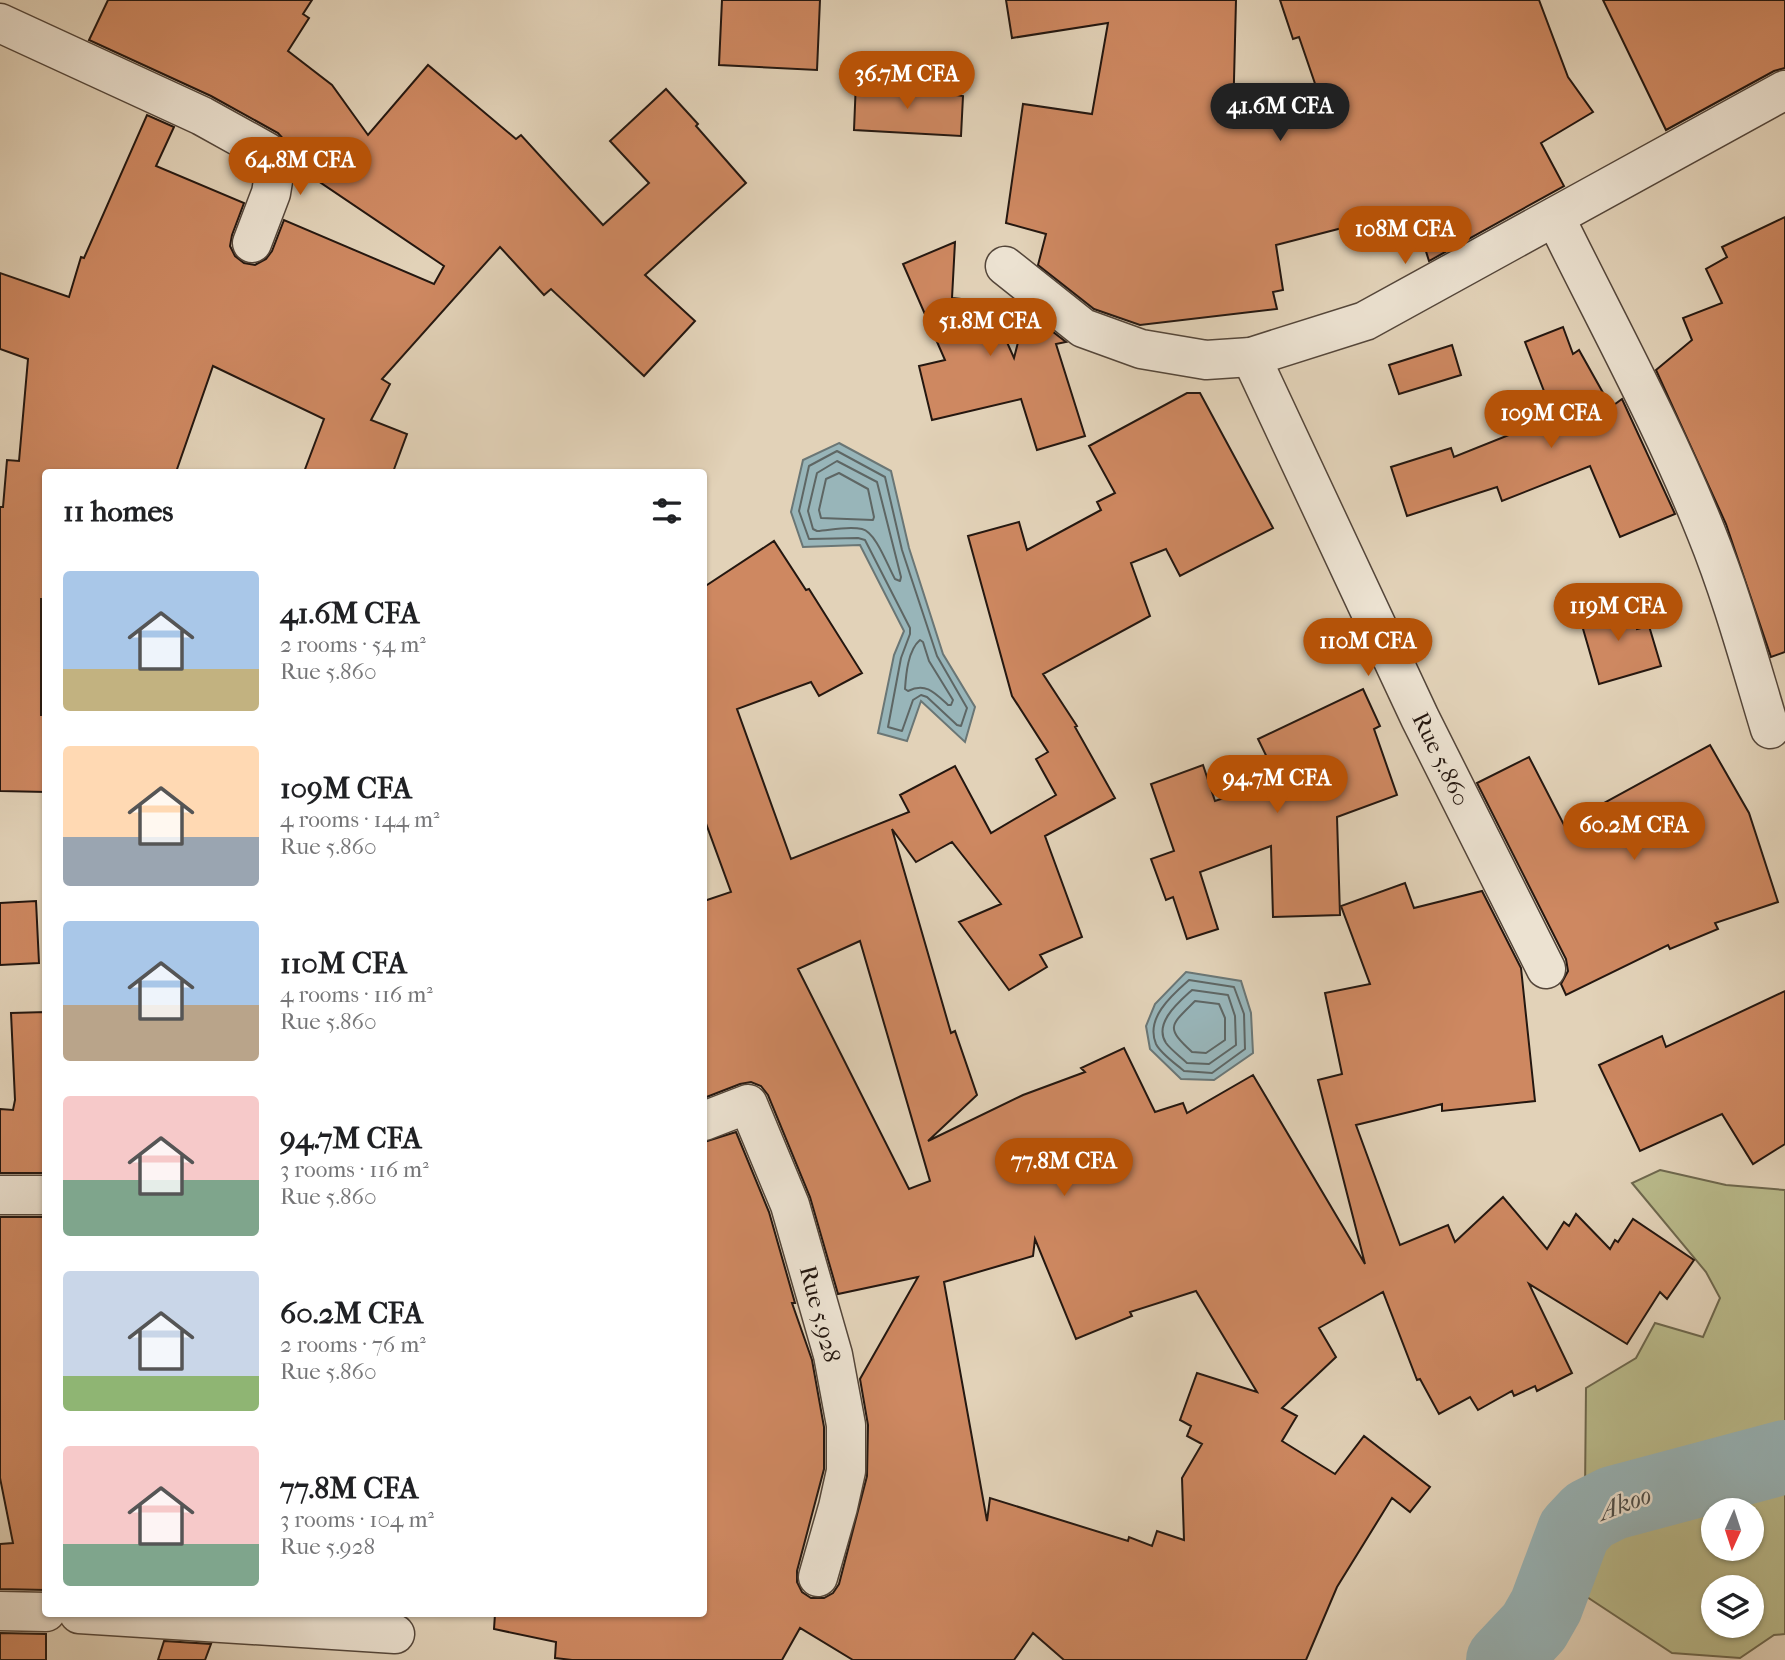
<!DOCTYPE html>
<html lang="en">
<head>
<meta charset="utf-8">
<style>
	:root { --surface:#fff; --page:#f2f2f2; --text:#202124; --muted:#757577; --accent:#b45309 }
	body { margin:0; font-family:"IM FELL French Canon",serif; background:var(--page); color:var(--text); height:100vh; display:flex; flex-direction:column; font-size:26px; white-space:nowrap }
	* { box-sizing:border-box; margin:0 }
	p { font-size:23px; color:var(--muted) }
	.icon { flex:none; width:38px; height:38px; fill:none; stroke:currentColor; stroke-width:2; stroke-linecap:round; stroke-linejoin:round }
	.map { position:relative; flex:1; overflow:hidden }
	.panel { position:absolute; left:42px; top:469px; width:665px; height:1148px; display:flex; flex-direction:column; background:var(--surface); border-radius:7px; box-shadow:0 2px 5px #0004 }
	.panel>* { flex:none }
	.needle { width:46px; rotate:183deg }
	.buttons { position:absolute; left:1701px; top:1498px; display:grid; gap:14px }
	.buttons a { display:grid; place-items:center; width:63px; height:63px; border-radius:50%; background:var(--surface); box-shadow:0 2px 5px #0004; font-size:35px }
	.price { position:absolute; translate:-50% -60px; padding:0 16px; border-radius:24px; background:var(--accent); color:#fff; font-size:23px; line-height:46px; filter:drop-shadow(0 2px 4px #0008) }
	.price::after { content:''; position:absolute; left:50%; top:42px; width:21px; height:16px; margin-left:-10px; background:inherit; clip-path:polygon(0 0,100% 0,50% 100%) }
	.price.current { background:#222; color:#fff }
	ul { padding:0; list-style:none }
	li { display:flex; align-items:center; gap:21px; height:175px; padding:0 21px }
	li span { display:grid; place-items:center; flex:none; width:196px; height:140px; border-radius:7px; color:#555 }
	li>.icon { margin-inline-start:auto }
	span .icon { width:84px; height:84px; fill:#fffc; stroke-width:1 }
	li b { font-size:30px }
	h2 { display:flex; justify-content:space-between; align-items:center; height:84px; padding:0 21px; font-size:30px }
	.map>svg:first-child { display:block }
	.green { fill:#b9ba8b; stroke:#6e684e; stroke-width:2; fill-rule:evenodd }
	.water { fill:#98b5b9; stroke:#6a7675; stroke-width:2 }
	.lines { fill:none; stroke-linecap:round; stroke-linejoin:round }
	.shore { stroke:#5e6664; stroke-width:2 }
	.river { stroke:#98b5b9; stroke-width:74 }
	.building { fill:#ce8861; stroke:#241710; stroke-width:2; fill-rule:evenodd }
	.minor-casing { stroke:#54463a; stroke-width:41 }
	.minor { stroke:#ece2d1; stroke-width:38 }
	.labels { text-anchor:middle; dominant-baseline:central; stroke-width:5; stroke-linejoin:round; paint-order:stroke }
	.street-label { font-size:24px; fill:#241710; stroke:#ece2d1 }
	.water-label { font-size:26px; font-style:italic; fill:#4d4e4b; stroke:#ece2d1 }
</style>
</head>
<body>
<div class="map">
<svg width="1785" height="1660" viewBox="0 0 1785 1660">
	<rect width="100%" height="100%" fill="#e2d2b8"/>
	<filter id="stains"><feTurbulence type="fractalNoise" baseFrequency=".00286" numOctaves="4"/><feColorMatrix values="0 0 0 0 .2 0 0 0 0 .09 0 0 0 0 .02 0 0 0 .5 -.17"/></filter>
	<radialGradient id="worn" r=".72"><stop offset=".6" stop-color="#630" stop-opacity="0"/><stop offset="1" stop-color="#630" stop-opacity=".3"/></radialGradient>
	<path class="green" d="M1660,1170L1726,1185L1785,1190V1634L1774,1635L1740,1658L1672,1653L1584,1595L1586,1388L1636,1358L1655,1323L1703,1337L1720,1298L1706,1272L1632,1183ZM1713,1510H1752V1549H1713ZM1713,1587H1752V1626H1713Z"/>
	<g class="water">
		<polygon points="839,443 891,471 909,548 943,654 975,707 965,742 921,701 907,741 878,733 894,655 904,631 860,545 803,547 791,512 803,460"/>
		<polygon points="1186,972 1241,981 1251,1013 1253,1053 1214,1080 1181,1079 1150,1049 1146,1026 1155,1004"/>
	</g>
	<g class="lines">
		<g class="shore">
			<polygon points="837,451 885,477 902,550 937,656 967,708 961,726 957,725 927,697 921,695 913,700 902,731 888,727 901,658 910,634 910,628 865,540 858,538 809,539 799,511 809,466"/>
			<path d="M837,461L877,482L901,577L900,581L895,579C888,567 876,532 862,529C848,526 831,530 817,531L813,529L808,511L817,473Z"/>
			<polygon points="839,473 868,489 874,517 873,520 821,518 819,510 826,479"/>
			<path d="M920,640L923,642L929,661L953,700L951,705H948C935,693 926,682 908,691L905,689C906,674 908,650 920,640Z"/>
			<path d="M1189,980L1234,987L1244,1014L1245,1049L1212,1073L1184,1071C1176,1064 1161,1054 1156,1044C1145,1018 1172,995 1189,980Z"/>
			<path d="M1192,990L1228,995L1235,1016L1236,1045L1209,1064L1187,1063C1181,1057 1171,1050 1166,1043C1153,1023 1179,1002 1192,990Z"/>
			<path d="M1195,1001L1219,1004L1225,1018V1040L1206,1053L1192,1052C1165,1027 1170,1026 1195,1001Z"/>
		</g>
		<polyline class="river" points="1503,1660 1534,1627 1546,1606 1574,1531 1589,1515 1613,1503 1785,1457"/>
	</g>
	<g class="building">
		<polygon points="108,0 312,0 303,14 309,18 288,51 332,85 368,135 428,65 516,139 521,135 603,225 649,183 610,141 666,89 698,124 696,126 746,183 645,275 695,321 644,376 551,289 544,295 500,247 382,379 390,384 371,420 407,434 393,472 304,472 324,419 213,366 176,472 46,472 46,599 41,599 41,715 46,715 46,792 0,791 0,507 3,507 7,460 19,461 28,359 0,349 0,273 69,297 81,257 84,258 147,115 174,127 156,166 244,203 232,235 230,246 235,256 244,263 255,265 266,259 272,251 284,220 434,284 444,266 296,166 287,143 278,133 211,96 89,40"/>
		<polygon points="722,0 820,0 817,70 719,65"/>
		<polygon points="1006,0 1236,0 1233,120 1323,107 1299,37 1293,39 1280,0 1539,0 1568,77 1593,112 1541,143 1564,186 1429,261 1413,210 1355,227 1354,225 1276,245 1283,290 1273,292 1277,309 1140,325 1094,309 1038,265 1046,234 1006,223 1023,104 1092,114 1108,23 1012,38"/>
		<polygon points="1603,0 1785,0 1785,68 1774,71 1666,130"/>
		<polygon points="856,81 963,96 961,136 854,130"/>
		<polygon points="1785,217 1785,652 1771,657 1726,524 1656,370 1692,340 1683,318 1722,303 1706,269 1727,257 1722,247"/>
		<polygon points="955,242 952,298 989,302 1014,358 1026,311 1066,342 1056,344 1085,436 1037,450 1021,399 932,420 919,366 945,360 903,264"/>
		<polygon points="1563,327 1573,354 1579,350 1611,407 1622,399 1675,514 1620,537 1590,466 1502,501 1497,487 1407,516 1391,467 1451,448 1454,457 1554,417 1525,342"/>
		<polygon points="1452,345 1461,375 1399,394 1389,365"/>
		<path d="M1187,393H1200L1273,528L1180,576L1166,549L1131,563L1150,616L1043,674L1077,726L1075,727L1115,798L1045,836L1082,937L1040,955L1047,967L1009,990L959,922L1001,904L952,842L916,862L892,829L951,1033L955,1031L977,1095L928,1141L1023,1095L1085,1072L1081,1068L1124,1048L1155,1112L1183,1103L1187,1113L1253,1075L1365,1264L1318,1080L1342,1074L1325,993L1370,984L1341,906L1405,883L1414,908L1482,891L1521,968L1535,1101L1442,1111V1104L1356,1125L1400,1245L1448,1225L1455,1242L1503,1197L1547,1249L1564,1222L1569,1226L1576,1214L1610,1249L1615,1240L1618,1242L1633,1219L1694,1260L1667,1299L1660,1292L1627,1344L1529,1284L1572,1373L1537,1391L1535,1386L1514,1396L1512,1391L1478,1410L1470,1397L1439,1414L1420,1379L1417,1380L1383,1292L1319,1328L1336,1357L1282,1408L1297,1416L1282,1441L1335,1474L1364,1436L1430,1487L1410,1512L1392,1498L1337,1587L1306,1660H1064L1033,1633L1014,1660H853L800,1628L782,1660H572L555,1658L556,1642L494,1629L495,1614H704V1142L736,1132L769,1212L795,1303H792L812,1360L824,1427V1469L797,1571V1582L802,1592L811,1598H824L833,1593L839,1584L867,1476L868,1425L860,1379L918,1277L838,1294L810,1197L768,1095L761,1086L751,1082L740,1084L704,1098V901L731,892L704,818V587L774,541L806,590L809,589L862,673L819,696L811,682L737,709L791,859L909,812L900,795L955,766L991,833L1056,795L1036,759L1048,752L1012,696L968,536L1019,522L1027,550L1101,510L1097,502L1115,493L1089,446ZM860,941L930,1181L909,1189L798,969ZM1035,1239L1076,1339L1132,1316L1130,1312L1196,1291L1257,1392L1197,1373L1180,1420L1191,1426L1187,1436L1202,1444L1182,1478L1184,1540L1157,1531L1152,1546L1129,1537L1128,1541L990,1498L987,1521L944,1282L1033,1256Z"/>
		<polygon points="1628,600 1637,629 1649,626 1661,666 1599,684 1579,615"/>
		<polygon points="1363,689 1380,726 1374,729 1397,795 1337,817 1340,915 1273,917 1271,846 1200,872 1218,929 1187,939 1173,897 1166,900 1151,859 1174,851 1151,784 1203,765 1215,801 1278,780 1258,739"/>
		<polygon points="1710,745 1749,813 1778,902 1715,923 1718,929 1670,949 1668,945 1566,995 1561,984 1568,971 1566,959 1477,783 1529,757 1564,825"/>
		<polygon points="36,901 39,963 0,965 0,903"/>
		<polygon points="1785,991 1785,1144 1753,1164 1722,1114 1640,1151 1599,1065 1662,1036 1666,1047"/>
		<polygon points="46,1012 46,1173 0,1173 0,1109 13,1110 15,1100 11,1013"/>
		<polygon points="0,1217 46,1217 46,1590 0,1589 0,1544 13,1543 0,1478"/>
		<polygon points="0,1633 46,1634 46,1660 0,1660"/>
		<polygon points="164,1641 211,1644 205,1660 158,1660"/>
	</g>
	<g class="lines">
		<g class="minor-casing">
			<g id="minor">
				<polyline points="0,23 202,116 267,152 275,169 271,193 252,243"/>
				<path d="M1555,217C1606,321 1663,424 1706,532C1732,596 1750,663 1770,729"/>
				<polyline points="1005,266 1083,328 1141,349 1206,360 1251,357 1365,321 1785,90"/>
				<polyline points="1251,357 1420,718 1546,969"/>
				<polyline points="704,1121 748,1104 790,1205 833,1355 846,1425 846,1471 838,1507 818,1577"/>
				<polyline points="0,1195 46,1195"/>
				<polyline points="0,1611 46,1612"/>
				<polyline points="79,1614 395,1634"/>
			</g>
		</g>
		<use href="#minor" class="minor"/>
	</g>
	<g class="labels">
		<g class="street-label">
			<text transform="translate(1441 759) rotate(64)">Rue 5.860</text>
			<text transform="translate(820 1314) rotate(75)">Rue 5.928</text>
		</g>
		<g class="water-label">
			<text transform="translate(1625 1503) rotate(-20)">Akoo</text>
		</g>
	</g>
	<rect width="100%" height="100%" filter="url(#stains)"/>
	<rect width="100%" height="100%" fill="url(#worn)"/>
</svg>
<div class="buttons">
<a><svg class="needle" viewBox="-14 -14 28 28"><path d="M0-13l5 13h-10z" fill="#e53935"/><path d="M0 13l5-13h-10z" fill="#757577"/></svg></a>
<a><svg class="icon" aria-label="layers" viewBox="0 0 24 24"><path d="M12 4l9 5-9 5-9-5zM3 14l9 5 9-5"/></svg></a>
</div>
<b class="price" style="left:907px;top:111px">36.7M CFA</b>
<b class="price current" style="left:1280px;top:143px">41.6M CFA</b>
<b class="price" style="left:300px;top:197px">64.8M CFA</b>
<b class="price" style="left:1405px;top:266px">108M CFA</b>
<b class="price" style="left:990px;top:358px">51.8M CFA</b>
<b class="price" style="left:1551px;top:450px">109M CFA</b>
<b class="price" style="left:1618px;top:643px">119M CFA</b>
<b class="price" style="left:1368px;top:678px">110M CFA</b>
<b class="price" style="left:1277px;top:815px">94.7M CFA</b>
<b class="price" style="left:1634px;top:862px">60.2M CFA</b>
<b class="price" style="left:1064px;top:1198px">77.8M CFA</b>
<section class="panel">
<h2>11 homes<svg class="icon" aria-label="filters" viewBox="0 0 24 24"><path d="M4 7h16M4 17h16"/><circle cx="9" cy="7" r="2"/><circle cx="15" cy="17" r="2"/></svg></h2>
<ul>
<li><span style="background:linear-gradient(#a9c7e8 70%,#c2b280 0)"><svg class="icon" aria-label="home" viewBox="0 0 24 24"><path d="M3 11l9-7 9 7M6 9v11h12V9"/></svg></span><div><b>41.6M CFA</b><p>2 rooms · 54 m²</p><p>Rue 5.860</p></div></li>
<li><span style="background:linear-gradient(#ffd9b3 65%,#9aa5b1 0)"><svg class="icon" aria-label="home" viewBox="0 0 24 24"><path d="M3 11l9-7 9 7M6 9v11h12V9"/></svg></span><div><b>109M CFA</b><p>4 rooms · 144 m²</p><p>Rue 5.860</p></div></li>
<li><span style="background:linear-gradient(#a9c7e8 60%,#b9a48a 0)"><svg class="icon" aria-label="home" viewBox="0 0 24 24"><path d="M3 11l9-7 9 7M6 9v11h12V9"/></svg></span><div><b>110M CFA</b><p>4 rooms · 116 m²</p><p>Rue 5.860</p></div></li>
<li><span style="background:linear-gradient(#f6c9c9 60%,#7fa58c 0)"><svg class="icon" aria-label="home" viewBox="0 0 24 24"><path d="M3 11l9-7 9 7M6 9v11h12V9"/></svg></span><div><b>94.7M CFA</b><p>3 rooms · 116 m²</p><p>Rue 5.860</p></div></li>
<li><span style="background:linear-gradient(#c9d6e8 75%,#8fb573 0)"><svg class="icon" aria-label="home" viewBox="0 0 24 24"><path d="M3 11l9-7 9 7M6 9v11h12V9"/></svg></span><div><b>60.2M CFA</b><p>2 rooms · 76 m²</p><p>Rue 5.860</p></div></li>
<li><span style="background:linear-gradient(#f6c9c9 70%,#7fa58c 0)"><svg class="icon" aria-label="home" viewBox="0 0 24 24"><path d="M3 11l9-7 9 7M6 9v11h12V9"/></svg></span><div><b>77.8M CFA</b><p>3 rooms · 104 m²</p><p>Rue 5.928</p></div></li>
</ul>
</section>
</div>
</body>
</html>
